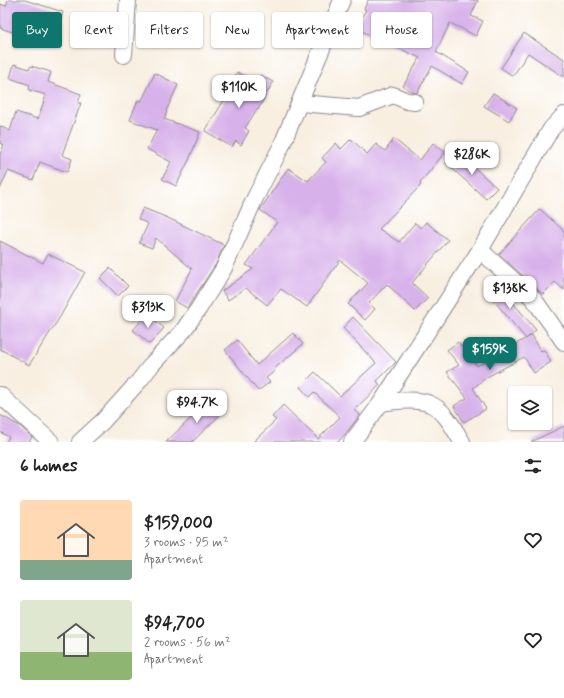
<!DOCTYPE html>
<html lang="en">
<head>
<meta charset="utf-8">
<style>
	:root { --surface:#fff; --page:#f2f2f2; --text:#222; --muted:#767676; --accent:#0f766e }
	body { margin:0; font-family:Mynerve,sans-serif; background:var(--page); color:var(--text); height:100vh; display:flex; flex-direction:column; font-size:15px; white-space:nowrap }
	* { box-sizing:border-box; margin:0 }
	p { font-size:13px; color:var(--muted) }
	.icon { flex:none; width:22px; height:22px; fill:none; stroke:currentColor; stroke-width:2; stroke-linecap:round; stroke-linejoin:round }
	.map { position:relative; height:442px; overflow:hidden }
	.details { display:flex; flex-direction:column; background:var(--surface); flex:1 }
	.details>* { flex:none }
	.hud { position:absolute; left:12px; top:12px; width:540px; height:36px; display:flex; gap:8px }
	.controls { position:absolute; left:508px; top:386px; display:grid; gap:8px }
	.controls a { display:grid; place-items:center; width:44px; height:44px; border-radius:4px; background:var(--surface); box-shadow:0 1px 3px #0004; font-size:20px }
	.price { position:absolute; translate:-50% -34px; padding:0 9px; border-radius:8px; background:#fff; color:#222; font-size:13px; line-height:26px; filter:drop-shadow(0 1px 2px #0008) }
	.price::after { content:''; position:absolute; left:50%; top:24px; width:12px; height:9px; margin-left:-6px; background:inherit; clip-path:polygon(0 0,100% 0,50% 100%) }
	.price.selected { background:var(--accent); color:#fff }
	ul { padding:0; list-style:none }
	li { display:flex; align-items:center; gap:12px; height:100px; padding:0 20px }
	li span { display:grid; place-items:center; flex:none; width:112px; height:80px; border-radius:4px; color:#555 }
	li>.icon { margin-inline-start:auto }
	span .icon { width:48px; height:48px; fill:#fffc; stroke-width:1 }
	li b { font-size:17px }
	h2 { display:flex; justify-content:space-between; align-items:center; height:48px; padding:0 20px; font-size:17px }
	.chip { padding:0 14px; border-radius:4px; background:var(--surface); box-shadow:0 1px 3px #0004; font-size:14px; line-height:36px }
	.chip.selected { background:var(--accent); color:#fff }
	.map>svg:first-child { display:block }
	.building { fill:#d7b1ea }
	.lines { fill:none; stroke-linecap:round; stroke-linejoin:round }
	.minor-casing { stroke:#8d888e; stroke-width:18 }
	.minor { stroke:#fff; stroke-width:16 }
</style>
</head>
<body>
<div class="map">
<svg width="564" height="442" viewBox="0 0 564 442">
	<rect width="100%" height="100%" fill="#fff"/>
	<filter id="ink" filterUnits="userSpaceOnUse"><feTurbulence type="fractalNoise" baseFrequency=".025" numOctaves="2"/><feDisplacementMap in="SourceGraphic" scale="8" xChannelSelector="R" yChannelSelector="G"/><feConvolveMatrix kernelMatrix="1 2 1 2 8 2 1 2 1" color-interpolation-filters="sRGB"/></filter>
	<filter id="wash" filterUnits="userSpaceOnUse"><feTurbulence type="fractalNoise" baseFrequency=".012" numOctaves="4" result="noise"/><feDisplacementMap in="SourceGraphic" scale="16" xChannelSelector="R" yChannelSelector="G"/><feGaussianBlur stdDeviation="0.9" result="paint"/><feColorMatrix in="noise" values="0 0 0 0 0 0 0 0 0 0 0 0 0 0 0 0 0 1.4 0 .05"/><feComposite in="paint" operator="in"/></filter>
	<g filter="url(#wash)">
		<rect width="100%" height="100%" fill="#f8efe1"/>
		<g id="blocks">
			<g class="building">
				<polygon points="8,0 25,0 63,12 53,45 0,28 0,4 6,6"/>
				<polygon points="368,0 478,0 471,16 483,21 476,36 450,23 436,52 469,72 462,84 432,66 417,93 413,92 403,86 420,58 355,28 366,10 364,9"/>
				<polygon points="524,33 564,59 564,77 528,53 513,76 501,68"/>
				<polygon points="14,64 29,69 31,66 51,72 48,82 81,94 78,103 81,103 62,155 72,159 67,172 40,162 33,180 8,171 0,189 0,154 4,145 0,143 0,126 10,131 16,112 38,119 46,95 29,90 30,85 10,78"/>
				<polygon points="237,72 256,82 260,75 273,82 258,110 257,109 245,128 249,131 241,145 236,141 232,147 205,131 228,94 226,92"/>
				<polygon points="155,73 178,85 166,111 167,111 164,119 200,132 189,160 176,186 162,179 171,162 147,149 157,130 130,120 138,100 141,102"/>
				<polygon points="493,93 517,108 509,121 484,106"/>
				<polygon points="351,139 367,154 376,144 385,151 394,139 420,160 433,143 445,152 420,183 421,185 379,229 399,242 415,223 421,228 426,222 448,240 412,283 428,298 415,311 387,284 369,303 375,309 365,320 348,304 368,283 340,260 307,307 281,289 267,305 246,288 228,300 222,291 253,269 246,265 277,222 260,210 288,168 308,181 326,162 322,158 336,143 341,149"/>
				<polygon points="457,152 497,188 486,199 446,163"/>
				<polygon points="143,208 168,218 224,245 216,264 187,308 175,301 192,269 156,238 152,248 139,243 148,224 138,219"/>
				<polygon points="540,209 564,231 564,290 555,282 543,294 499,254"/>
				<polygon points="0,241 43,263 48,254 85,272 60,317 29,365 0,349"/>
				<polygon points="110,268 128,286 118,296 100,278"/>
				<polygon points="495,281 536,330 526,339 485,290"/>
				<polygon points="147,314 164,328 150,344 133,330"/>
				<polygon points="353,317 396,362 377,381 380,385 354,410 360,415 347,432 338,442 253,442 276,420 272,417 283,405 318,439 340,417 314,392 309,397 300,387 315,372 340,396 376,363 343,328"/>
				<polygon points="293,333 303,344 274,369 275,371 266,378 270,382 258,391 225,350 237,340 257,365"/>
				<polygon points="532,335 541,351 544,350 551,362 534,373 524,357 487,377 473,388 486,409 464,422 454,406 467,398 447,372 459,365 447,350 458,342 477,366"/>
				<polygon points="210,400 222,413 192,442 166,442"/>
				<polygon points="0,415 20,426 32,437 29,442 6,442 9,437 0,432"/>
				<polygon points="564,426 564,442 531,442"/>
			</g>
		</g>
	</g>
	<g filter="url(#ink)">
		<use href="#blocks" fill-opacity="0" stroke="#8d888e" stroke-width="1"/>
		<g class="lines">
			<g class="minor-casing">
				<g id="minor">
					<polyline points="124,55 128,0"/>
					<polyline points="300,103 359,108 393,95 407,101 415,102"/>
					<polyline points="480,250 533,298 564,342"/>
					<polyline points="0,395 51,442"/>
					<path d="M381,403C395,401 417,398 430,404C445,410 454,429 462,442"/>
					<polyline points="80,442 103,421 139,381 153,363 183,331 199,308 224,268 255,198 281,147 342,0"/>
					<polyline points="352,442 381,403 480,250 551,129 564,115"/>
				</g>
			</g>
			<use href="#minor" class="minor"/>
		</g>
	</g>
</svg>
<div class="controls">
<a><svg class="icon" aria-label="layers" viewBox="0 0 24 24"><path d="M12 4l9 5-9 5-9-5zM3 14l9 5 9-5"/></svg></a>
</div>
<b class="price" style="left:239px;top:109px">$110K</b>
<b class="price" style="left:472px;top:176px">$286K</b>
<b class="price" style="left:510px;top:310px">$138K</b>
<b class="price" style="left:148px;top:329px">$313K</b>
<b class="price selected" style="left:490px;top:371px">$159K</b>
<b class="price" style="left:197px;top:424px">$94.7K</b>
<div class="hud">
<a class="chip selected">Buy</a>
<a class="chip">Rent</a>
<a class="chip">Filters</a>
<a class="chip">New</a>
<a class="chip">Apartment</a>
<a class="chip">House</a>
</div>
</div>
<section class="details">
<h2>6 homes<svg class="icon" aria-label="filters" viewBox="0 0 24 24"><path d="M4 7h16M4 17h16"/><circle cx="9" cy="7" r="2"/><circle cx="15" cy="17" r="2"/></svg></h2>
<ul>
<li><span style="background:linear-gradient(#ffd9b3 75%,#7fa58c 0)"><svg class="icon" aria-label="home" viewBox="0 0 24 24"><path d="M3 11l9-7 9 7M6 9v11h12V9"/></svg></span><div><b>$159,000</b><p>3 rooms · 95 m²</p><p>Apartment</p></div><svg class="icon" aria-label="heart" viewBox="0 0 24 24"><path d="M12 20l-8-8c-3-5 5-10 8-4 3-6 11-1 8 4z"/></svg></li>
<li><span style="background:linear-gradient(#dfe7d0 65%,#8fb573 0)"><svg class="icon" aria-label="home" viewBox="0 0 24 24"><path d="M3 11l9-7 9 7M6 9v11h12V9"/></svg></span><div><b>$94,700</b><p>2 rooms · 56 m²</p><p>Apartment</p></div><svg class="icon" aria-label="heart" viewBox="0 0 24 24"><path d="M12 20l-8-8c-3-5 5-10 8-4 3-6 11-1 8 4z"/></svg></li>
</ul>
</section>
</body>
</html>
